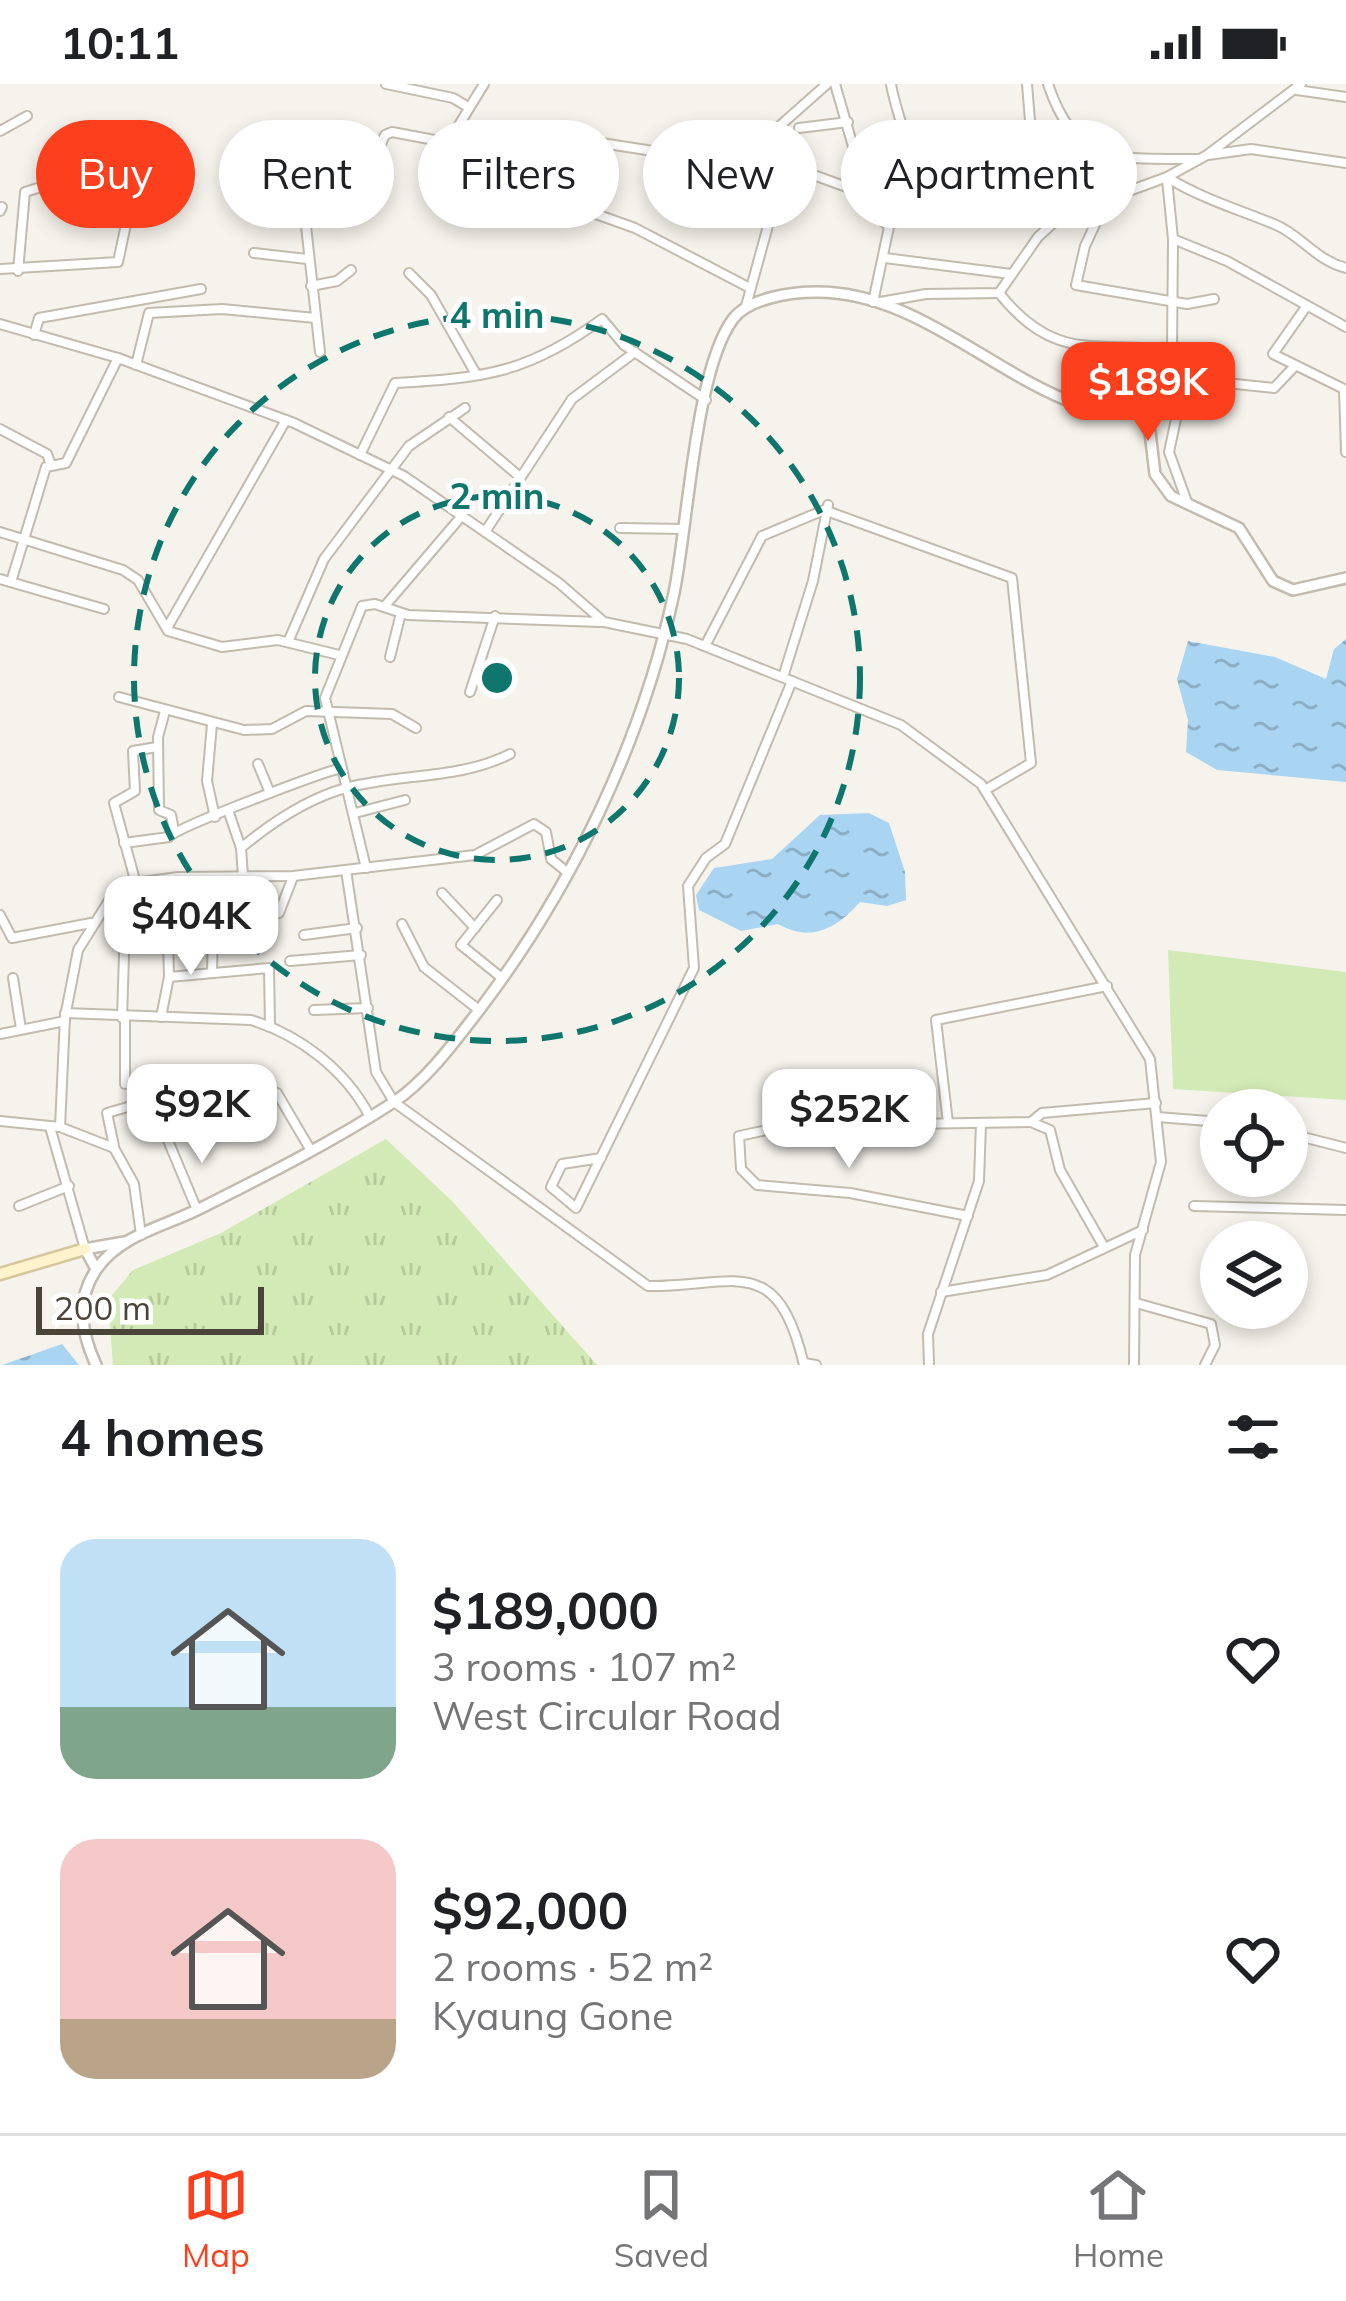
<!DOCTYPE html>
<html lang="en">
<head>
<meta charset="utf-8">
<style>
	:root { --surface:#fff; --page:#f2f2f2; --text:#202124; --muted:#757577; --line:#e0e0e0; --accent:#fc3f1d }
	body { margin:0; font-family:Mulish,sans-serif; background:var(--page); color:var(--text); height:100vh; display:flex; flex-direction:column; font-size:45px; white-space:nowrap }
	* { box-sizing:border-box; margin:0 }
	p { font-size:39px; color:var(--muted) }
	.icon { flex:none; width:66px; height:66px; fill:none; stroke:currentColor; stroke-width:2; stroke-linecap:round; stroke-linejoin:round }
	.map { position:relative; height:1281px; overflow:hidden }
	.details { display:flex; flex-direction:column; background:var(--surface); flex:1 }
	.details>* { flex:none }
	.banner { position:absolute; left:36px; top:36px; width:1275px; height:108px; display:flex; gap:24px }
	.buttons { position:absolute; left:1200px; top:1005px; display:grid; gap:24px }
	.buttons a { display:grid; place-items:center; width:108px; height:108px; border-radius:50%; background:var(--surface); box-shadow:0 6px 18px #0003; font-size:60px }
	.scale { position:absolute; left:36px; bottom:30px; width:228px; box-sizing:border-box; padding-left:12px; border:6px solid #4b4439; border-top:0; font-size:33px; line-height:42px; white-space:nowrap; color:#4b4439; -webkit-text-stroke:9px #fff; paint-order:stroke }
	.price { position:absolute; translate:-50% -102px; padding:0 27px; border-radius:24px; background:#fff; color:#222; font-size:39px; line-height:78px; filter:drop-shadow(0 3px 6px #0008) }
	.price::after { content:''; position:absolute; left:50%; top:72px; width:36px; height:27px; margin-left:-18px; background:inherit; clip-path:polygon(0 0,100% 0,50% 100%) }
	.price.active { background:var(--accent); color:#fff }
	ul { padding:0; list-style:none }
	li { display:flex; align-items:center; gap:36px; height:300px; padding:0 60px }
	li span { display:grid; place-items:center; flex:none; width:336px; height:240px; border-radius:36px; color:#555 }
	li>.icon { margin-inline-start:auto }
	span .icon { width:144px; height:144px; fill:#fffc; stroke-width:1 }
	li b { font-size:51px }
	h2 { display:flex; justify-content:space-between; align-items:center; height:144px; padding:0 60px; font-size:51px }
	.tag { padding:0 42px; border-radius:54px; background:var(--surface); box-shadow:0 6px 18px #0003; font-size:42px; line-height:108px }
	.tag.active { background:var(--accent); color:#fff }
	.status { display:flex; justify-content:space-between; align-items:center; height:84px; padding:0 60px; background:var(--surface); direction:ltr }
	.status svg { height:33px; fill:currentColor }
	.menu { display:flex; justify-content:space-around; align-items:center; height:168px; border-top:3px solid var(--line); background:var(--surface); font-size:33px; color:var(--muted) }
	.menu a { display:grid; justify-items:center; gap:6px }
	.menu .active { color:var(--accent) }
	.map>svg:first-child { display:block }
	.grass { fill:url(#grass-tufts) }
	.pitch { fill:#d2eab5 }
	.water { fill:url(#water-ripples) }
	.lines { fill:none; stroke-linecap:round; stroke-linejoin:round }
	.minor-casing { stroke:#c2bbae; stroke-width:12 }
	.tertiary-casing { stroke:#c2bbae; stroke-width:14 }
	.secondary-casing { stroke:#d6c79b; stroke-width:15 }
	.minor { stroke:#fff; stroke-width:8 }
	.tertiary { stroke:#fff; stroke-width:9 }
	.secondary { stroke:#fff3cd; stroke-width:10 }
	.ring { fill:none; stroke:#0f766e; stroke-width:6; stroke-dasharray:21 15 }
	.centre { fill:#0f766e; stroke:#fff; stroke-width:6 }
	.ring-label { font-size:36px; text-anchor:middle; font-weight:bold; fill:#0f766e; stroke:#fff; stroke-width:10; stroke-linejoin:round; paint-order:stroke }
</style>
</head>
<body>
<div class="status"><b>10:11</b><svg viewBox="0 0 49 12"><path d="M0 12V9h3v3zM5 12V6h3v6zM10 12V3h3v9zM15 12V0h3v12zM26 1h20v11H26zM47 4h2v5h-2z"/></svg></div>
<div class="map">
<svg width="1346" height="1281" viewBox="0 0 1346 1281">
	<defs>
		<pattern id="grass-tufts" width="24" height="20" patternUnits="userSpaceOnUse" patternTransform="scale(3)"><rect width="24" height="20" fill="#d2eab5"/><path d="M3 7l-1-3M5 7V3M7 7l1-3M15 17l-1-3M17 17v-4M19 17l1-3" fill="none" stroke="#b6ca9c"/></pattern>
		<pattern id="water-ripples" width="26" height="14" patternUnits="userSpaceOnUse" patternTransform="scale(3)"><rect width="26" height="14" fill="#a9d4f2"/><path d="M2 4q2-2 4 0t4 0M15 11q2-2 4 0t4 0" fill="none" stroke="#8caec5"/></pattern>
	</defs>
	<rect width="100%" height="100%" fill="#f6f3ec"/>
	<polygon class="grass" points="386,1055 452,1117 597,1281 113,1281 108,1216 133,1186 221,1149"/>
	<polygon class="pitch" points="1168,866 1346,888 1346,1016 1173,1005"/>
	<g class="water">
		<polygon points="1346,555 1346,698 1217,686 1186,668 1188,636 1177,595 1188,557 1275,573 1326,595 1334,565"/>
		<path d="M869,729L889,739L905,788L906,816L887,822L860,818C837,844 812,859 778,840L741,847L699,826L696,811L714,784L772,775L820,731Z"/>
		<polygon points="62,1260 79,1281 2,1281"/>
	</g>
	<g class="lines">
		<g class="minor-casing">
			<g id="minor">
				<polyline points="386,0 453,14 468,23"/>
				<polyline points="484,0 440,72 562,83 595,58 653,67 694,92 730,86 827,0"/>
				<polyline points="835,0 871,125 889,143 873,218"/>
				<polyline points="1027,0 1032,61 1045,96 1093,119"/>
				<path d="M1048,0C1076,84 1120,74 1198,75"/>
				<polyline points="1297,6 1346,13"/>
				<polyline points="799,44 848,38"/>
				<polyline points="0,47 27,32"/>
				<polyline points="992,59 1011,78 1044,95"/>
				<polyline points="1208,71 1251,65 1346,79"/>
				<polyline points="372,80 385,51 392,48 445,58"/>
				<polyline points="772,88 808,89 866,110"/>
				<path d="M1168,94C1203,115 1237,125 1274,140C1300,150 1315,176 1346,184"/>
				<polyline points="1167,95 1173,155 1172,267"/>
				<polyline points="445,96 565,119 635,144 748,203"/>
				<polyline points="57,98 90,104 99,96"/>
				<polyline points="232,111 282,129 346,124"/>
				<polyline points="1106,117 1085,162 1076,201 1187,220 1214,215"/>
				<polyline points="304,124 320,268"/>
				<polyline points="0,127 2,123"/>
				<path d="M888,138L900,112L918,114C923,95 895,29 891,0"/>
				<polyline points="1173,155 1227,177 1346,243"/>
				<polyline points="254,169 307,175"/>
				<polyline points="885,174 1011,190"/>
				<polyline points="0,185 118,178 128,131 99,125 94,110 120,85 136,99 128,131"/>
				<polyline points="18,187 25,108 57,98 54,77"/>
				<polyline points="409,189 431,211 476,290"/>
				<polyline points="311,202 337,197 351,186"/>
				<path d="M999,209C1062,288 1107,250 1189,271"/>
				<polyline points="880,218 926,210 999,209 1038,153 1061,132 1167,93 1207,71 1301,0"/>
				<polyline points="746,222 774,120 768,49"/>
				<polyline points="1306,223 1273,270 1344,305 1346,368"/>
				<polyline points="0,240 118,274 294,339 404,392 559,499 604,538 687,555 901,641 981,700 1150,975 1161,1078 1135,1171 1134,1281"/>
				<polyline points="34,251 39,234 201,205"/>
				<polyline points="136,281 149,229 222,225 315,234"/>
				<polyline points="1185,293 1169,368 1187,418"/>
				<polyline points="1179,318 1226,299 1274,304 1293,284"/>
				<polyline points="449,333 519,392"/>
				<polyline points="0,345 47,370 51,381"/>
				<path d="M360,371L395,299C485,294 528,289 602,235L624,261L706,316"/>
				<polyline points="620,444 684,445"/>
				<polyline points="0,448 123,486 138,496 168,547 222,563 278,556 339,571"/>
				<polyline points="485,448 572,315 635,268"/>
				<polyline points="0,495 104,525"/>
				<polyline points="11,498 46,383 66,379 118,274"/>
				<polyline points="384,523 460,434"/>
				<polyline points="167,544 286,336"/>
				<polyline points="288,558 324,475 409,362 465,324"/>
				<polyline points="705,562 762,452 824,426 1012,494 1031,679 985,706"/>
				<polyline points="390,573 401,529"/>
				<polyline points="783,593 813,497 828,421"/>
				<polyline points="470,608 495,532"/>
				<polyline points="119,613 244,646 272,645 306,627 392,630 416,644"/>
				<polyline points="165,627 158,653 159,726 171,731 174,746"/>
				<polyline points="212,640 207,697 215,733"/>
				<polyline points="258,680 270,709"/>
				<polyline points="229,729 241,764"/>
				<polyline points="355,729 405,716"/>
				<path d="M124,759L169,753C177,743 318,690 341,684"/>
				<polyline points="366,784 325,614 362,522 375,520 408,531 600,538"/>
				<path d="M346,786L376,988L394,1018L648,1202C734,1203 777,1166 804,1281"/>
				<path d="M243,792L241,764C271,739 309,714 346,704C401,689 458,696 510,670"/>
				<polyline points="135,796 114,719 135,707 133,667 157,663"/>
				<polyline points="442,809 475,844"/>
				<polyline points="497,816 461,861 502,894"/>
				<polyline points="0,831 12,854 91,839"/>
				<polyline points="402,840 424,883 479,926"/>
				<polyline points="304,851 357,844"/>
				<polyline points="290,877 361,871"/>
				<polyline points="212,889 213,840 279,829 293,793"/>
				<polyline points="169,893 269,884 270,942"/>
				<polyline points="13,894 21,945"/>
				<polyline points="314,926 368,924"/>
				<path d="M65,929L251,936C300,951 345,986 369,1031"/>
				<polyline points="161,933 169,893 168,853"/>
				<polyline points="122,934 125,839"/>
				<polyline points="125,934 125,1000"/>
				<polyline points="0,950 65,937"/>
				<polyline points="277,1009 310,1065"/>
				<polyline points="1157,1033 1221,1038"/>
				<polyline points="0,1037 60,1043 114,1064 134,1100 141,1151"/>
				<polyline points="1031,1038 1050,1046 1060,1086 1104,1163"/>
				<polyline points="948,1039 936,936 1107,902"/>
				<polyline points="50,1043 85,1165"/>
				<polyline points="60,1043 65,933 78,866 110,815 127,800 178,793 293,792 475,771 534,740 546,748 551,775 567,788"/>
				<polyline points="1287,1049 1346,1064"/>
				<polyline points="167,1054 197,1126"/>
				<polyline points="114,1062 107,1029 145,1018"/>
				<polyline points="601,1074 562,1080 551,1103 576,1124 694,884 688,802 706,774 725,760 792,597"/>
				<polyline points="19,1122 69,1102"/>
				<polyline points="1194,1122 1346,1126"/>
				<polyline points="968,1132 850,1109 757,1101 741,1085 739,1052 785,1042 1031,1038 1042,1029 1156,1019"/>
				<polyline points="941,1208 1047,1191 1143,1146"/>
				<polyline points="1136,1219 1211,1240 1215,1261 1205,1281"/>
				<polyline points="804,1279 816,1281"/>
				<polyline points="929,1281 928,1250 979,1097 981,1039"/>
			</g>
		</g>
		<g class="tertiary-casing">
			<g id="tertiary">
				<polyline points="96,1185 85,1165 124,1158"/>
				<path d="M96,1281C82,1250 75,1217 96,1186C120,1150 167,1142 203,1123C267,1091 334,1057 394,1018C428,995 455,957 480,925C572,804 642,658 674,509C688,441 695,286 733,235C749,214 791,208 817,208C910,208 983,281 1064,315C1086,323 1113,320 1136,325L1150,348L1155,390L1171,412L1239,444L1273,497L1293,506L1346,494"/>
			</g>
		</g>
		<g class="secondary-casing">
			<polyline id="secondary" points="0,1190 85,1165"/>
		</g>
		<use href="#minor" class="minor"/>
		<use href="#tertiary" class="tertiary"/>
		<use href="#secondary" class="secondary"/>
	</g>
	<g class="ring">
		<circle cx="497" cy="594" r="182"/>
		<circle cx="497" cy="594" r="363"/>
	</g>
	<circle cx="497" cy="594" r="18" class="centre"/>
	<g class="ring-label">
		<text x="497" y="244">4 min</text>
		<text x="497" y="425">2 min</text>
	</g>
</svg>
<div class="buttons">
<a><svg class="icon" aria-label="locate" viewBox="0 0 24 24"><circle cx="12" cy="12" r="6"/><path d="M12 2v4M12 18v4M2 12h4M18 12h4"/></svg></a>
<a><svg class="icon" aria-label="layers" viewBox="0 0 24 24"><path d="M12 4l9 5-9 5-9-5zM3 14l9 5 9-5"/></svg></a>
</div>
<div class="scale">200 m</div>
<b class="price active" style="left:1148px;top:360px">$189K</b>
<b class="price" style="left:191px;top:894px">$404K</b>
<b class="price" style="left:202px;top:1082px">$92K</b>
<b class="price" style="left:849px;top:1087px">$252K</b>
<div class="banner">
<a class="tag active">Buy</a>
<a class="tag">Rent</a>
<a class="tag">Filters</a>
<a class="tag">New</a>
<a class="tag">Apartment</a>
</div>
</div>
<section class="details">
<h2>4 homes<svg class="icon" aria-label="filters" viewBox="0 0 24 24"><path d="M4 7h16M4 17h16"/><circle cx="9" cy="7" r="2"/><circle cx="15" cy="17" r="2"/></svg></h2>
<ul>
<li><span style="background:linear-gradient(#bfe0f5 70%,#7fa58c 0)"><svg class="icon" aria-label="home" viewBox="0 0 24 24"><path d="M3 11l9-7 9 7M6 9v11h12V9"/></svg></span><div><b>$189,000</b><p>3 rooms · 107 m²</p><p>West Circular Road</p></div><svg class="icon" aria-label="heart" viewBox="0 0 24 24"><path d="M12 20l-8-8c-3-5 5-10 8-4 3-6 11-1 8 4z"/></svg></li>
<li><span style="background:linear-gradient(#f6c9c9 75%,#b9a48a 0)"><svg class="icon" aria-label="home" viewBox="0 0 24 24"><path d="M3 11l9-7 9 7M6 9v11h12V9"/></svg></span><div><b>$92,000</b><p>2 rooms · 52 m²</p><p>Kyaung Gone</p></div><svg class="icon" aria-label="heart" viewBox="0 0 24 24"><path d="M12 20l-8-8c-3-5 5-10 8-4 3-6 11-1 8 4z"/></svg></li>
</ul>
</section>
<nav class="menu">
<a class="active"><svg class="icon" aria-label="map" viewBox="0 0 24 24"><path d="M3 6l6-2 6 2 6-2v14l-6 2-6-2-6 2zM9 4v14M15 6v14"/></svg>Map</a>
<a><svg class="icon" aria-label="saved" viewBox="0 0 24 24"><path d="M7 4h10v16l-5-4-5 4z"/></svg>Saved</a>
<a><svg class="icon" aria-label="home" viewBox="0 0 24 24"><path d="M3 11l9-7 9 7M6 9v11h12V9"/></svg>Home</a>
</nav>
</body>
</html>
